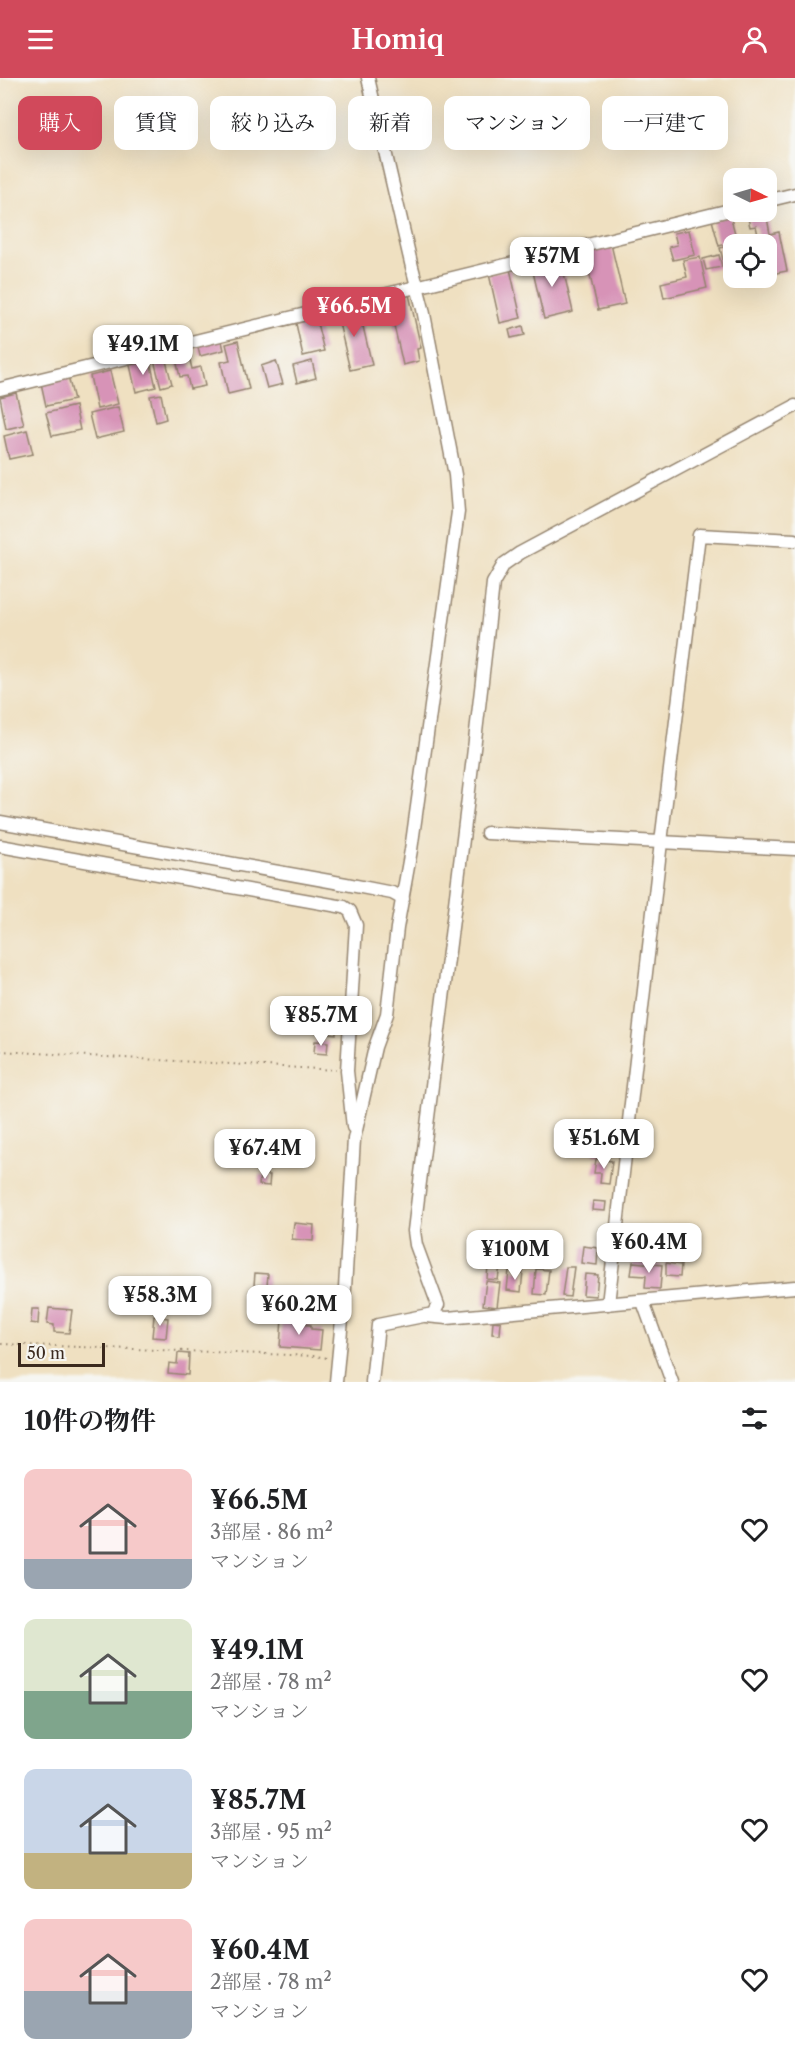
<!DOCTYPE html>
<html lang="ja">
<head>
<meta charset="utf-8">
<style>
	:root { --surface:#fff; --page:#f6f6f6; --text:#202124; --muted:#757577; --accent:#d1495b }
	body { margin:0; font-family:"Libre Caslon Text","Noto Serif JP",serif; background:var(--page); color:var(--text); height:100vh; display:flex; flex-direction:column; font-size:22px; white-space:nowrap }
	* { box-sizing:border-box; margin:0 }
	p { font-size:20px; color:var(--muted) }
	.icon { flex:none; width:33px; height:33px; fill:none; stroke:currentColor; stroke-width:2; stroke-linecap:round; stroke-linejoin:round }
	.map { position:relative; height:1304px; overflow:hidden }
	.drawer { display:flex; flex-direction:column; background:var(--surface); flex:1 }
	.drawer>* { flex:none }
	.hud { position:absolute; left:18px; top:18px; width:759px; height:54px; display:flex; gap:12px }
	.needle { width:39px; rotate:95deg }
	.controls { position:absolute; left:723px; top:90px; display:grid; gap:12px }
	.controls a { display:grid; place-items:center; width:54px; height:54px; border-radius:12px; background:var(--surface); box-shadow:0 6px 24px #0002; font-size:30px }
	.scale { position:absolute; left:18px; bottom:15px; width:87px; box-sizing:border-box; padding-left:6px; border:3px solid #3b2a1e; border-top:0; font-size:16px; line-height:21px; white-space:nowrap; color:#3b2a1e; -webkit-text-stroke:4px #f6f6f2; paint-order:stroke }
	.price { position:absolute; translate:-50% -51px; padding:0 14px; border-radius:12px; background:#fff; color:#222; font-size:20px; line-height:39px; filter:drop-shadow(0 2px 3px #0008) }
	.price::after { content:''; position:absolute; left:50%; top:36px; width:18px; height:14px; margin-left:-9px; background:inherit; clip-path:polygon(0 0,100% 0,50% 100%) }
	.price.current { background:var(--accent); color:#fff }
	ul { padding:0; list-style:none }
	li { display:flex; align-items:center; gap:18px; height:150px; padding:0 24px }
	li span { display:grid; place-items:center; flex:none; width:168px; height:120px; border-radius:12px; color:#555 }
	li>.icon { margin-inline-start:auto }
	span .icon { width:72px; height:72px; fill:#fffc; stroke-width:1 }
	li b { font-size:26px }
	h2 { display:flex; justify-content:space-between; align-items:center; height:72px; padding:0 24px; font-size:26px }
	.chip { padding:0 21px; border-radius:12px; background:var(--surface); box-shadow:0 6px 24px #0002; font-size:21px; line-height:54px }
	.chip.current { background:var(--accent); color:#fff }
	header { display:flex; justify-content:space-between; align-items:center; height:78px; padding:0 24px; background:var(--accent); color:#fff; font-size:27px; font-weight:600 }
	.map>svg:first-child { display:block }
	.building { fill:#d793b7 }
	.lines { fill:none; stroke-linecap:round; stroke-linejoin:round }
	.minor-casing { stroke:#958570; stroke-width:15 }
	.path { stroke:#958570; stroke-width:2; stroke-dasharray:1.5 4.5; stroke-linecap:butt }
	.minor { stroke:#fff; stroke-width:12 }
</style>
</head>
<body>
<header><svg class="icon" aria-label="menu" viewBox="0 0 24 24"><path d="M4 6h16M4 12h16M4 18h16"/></svg>Homiq<svg class="icon" aria-label="person" viewBox="0 0 24 24"><circle cx="12" cy="8" r="4"/><path d="M4 21q1-7 8-7t8 7"/></svg></header>
<div class="map">
<svg width="795" height="1304" viewBox="0 0 795 1304">
	<rect width="100%" height="100%" fill="#f6f6f2"/>
	<filter id="ink" filterUnits="userSpaceOnUse"><feTurbulence type="fractalNoise" baseFrequency=".0167" numOctaves="2"/><feDisplacementMap in="SourceGraphic" scale="12" xChannelSelector="R" yChannelSelector="G"/><feConvolveMatrix kernelMatrix="1 2 1 2 8 2 1 2 1" color-interpolation-filters="sRGB"/></filter>
	<filter id="wash" filterUnits="userSpaceOnUse"><feTurbulence type="fractalNoise" baseFrequency=".008" numOctaves="4" result="noise"/><feDisplacementMap in="SourceGraphic" scale="24" xChannelSelector="R" yChannelSelector="G"/><feGaussianBlur stdDeviation="1.35" result="paint"/><feColorMatrix in="noise" values="0 0 0 0 0 0 0 0 0 0 0 0 0 0 0 0 0 1.4 0 .05"/><feComposite in="paint" operator="in"/></filter>
	<g filter="url(#wash)">
		<rect width="100%" height="100%" fill="#efe0c1"/>
		<g id="blocks">
			<g class="building">
				<polygon points="760,134 766,134 770,156 779,154 787,193 766,197 766,166 760,166 756,148 750,149 747,136"/>
				<polygon points="730,137 737,163 719,168 712,142"/>
				<polygon points="689,152 695,177 673,182 669,169 677,167 674,155"/>
				<polygon points="611,166 625,226 598,232 584,172"/>
				<polygon points="734,167 734,200 746,200 747,204 730,209 720,170"/>
				<polygon points="719,177 722,189 706,192 703,181"/>
				<polygon points="560,178 573,234 544,241 531,185"/>
				<polygon points="700,179 707,210 664,220 661,205 687,199 683,182"/>
				<polygon points="510,191 521,240 500,245 489,196"/>
				<polygon points="409,216 421,270 417,271 419,283 403,287 388,221"/>
				<polygon points="358,227 372,287 350,292 336,232"/>
				<polygon points="315,237 324,273 303,278 295,241"/>
				<polygon points="523,248 525,257 511,260 509,252"/>
				<polygon points="221,259 224,272 200,278 197,265"/>
				<polygon points="238,263 249,311 228,316 221,284 230,282 226,266"/>
				<polygon points="188,274 192,291 201,289 205,308 190,311 187,298 180,299 175,277"/>
				<polygon points="165,279 172,306 161,309 154,282"/>
				<polygon points="150,283 156,309 136,314 130,287"/>
				<polygon points="276,283 283,306 267,310 261,288"/>
				<polygon points="312,283 316,300 297,305 293,288"/>
				<polygon points="110,293 118,326 97,331 90,298"/>
				<polygon points="68,298 74,322 46,328 41,305"/>
				<polygon points="16,315 24,347 6,351 0,319"/>
				<polygon points="161,316 166,341 156,344 150,318"/>
				<polygon points="75,328 80,352 52,358 46,335"/>
				<polygon points="118,329 124,354 95,361 89,336"/>
				<polygon points="27,352 33,376 9,381 4,358"/>
				<polygon points="323,924 343,926 341,949 336,948 336,956 328,955 328,948 320,948"/>
				<polygon points="315,963 328,964 327,976 314,975"/>
				<polygon points="595,1067 610,1068 609,1078 594,1077"/>
				<polygon points="596,1081 612,1083 609,1106 600,1105 601,1095 594,1095"/>
				<polygon points="260,1097 270,1097 269,1108 259,1107"/>
				<polygon points="593,1123 606,1124 605,1133 592,1132"/>
				<polygon points="294,1145 314,1147 313,1163 292,1161"/>
				<polygon points="491,1168 499,1169 497,1183 489,1182"/>
				<polygon points="583,1168 598,1170 597,1187 581,1185"/>
				<polygon points="633,1184 662,1187 660,1211 645,1210 646,1198 631,1197"/>
				<polygon points="666,1185 681,1187 680,1199 666,1198"/>
				<polygon points="488,1187 500,1188 498,1202 487,1201"/>
				<polygon points="566,1189 574,1189 570,1219 562,1218"/>
				<polygon points="536,1191 549,1192 546,1217 534,1216"/>
				<polygon points="509,1192 523,1193 521,1214 507,1212"/>
				<polygon points="255,1195 268,1196 267,1208 254,1207"/>
				<polygon points="585,1196 598,1197 596,1218 583,1217"/>
				<polygon points="486,1203 500,1205 497,1229 483,1227"/>
				<polygon points="49,1230 72,1232 69,1255 54,1254 54,1247 47,1246"/>
				<polygon points="32,1231 39,1231 38,1246 31,1245"/>
				<polygon points="154,1238 168,1240 166,1260 152,1259"/>
				<polygon points="282,1240 297,1241 297,1246 311,1247 311,1251 322,1252 320,1272 280,1269"/>
				<polygon points="493,1243 501,1244 500,1257 492,1256"/>
				<polygon points="178,1275 189,1276 188,1297 168,1295 169,1285 177,1286"/>
			</g>
		</g>
	</g>
	<g filter="url(#ink)">
		<use href="#blocks" fill-opacity="0" stroke="#958570" stroke-width="1.5"/>
		<g class="lines">
			<g class="minor-casing">
				<g id="minor">
					<polyline points="766,123 795,116"/>
					<polyline points="0,311 734,131"/>
					<polyline points="0,744 346,806 392,815 403,821"/>
					<polyline points="487,755 795,771"/>
					<polyline points="0,768 344,829 350,833 356,847 347,993 353,1049"/>
					<polyline points="643,1224 672,1304"/>
					<polyline points="608,1226 661,764 699,457 795,462"/>
					<polyline points="426,1238 447,1240 795,1209"/>
					<polyline points="336,1304 345,1210 354,1061 375,969 387,936 397,850 411,772 458,434 455,397 423,231 411,185 368,0"/>
					<path d="M372,1304L378,1247L433,1236L438,1227L416,1167L414,1153C440,937 470,721 493,505L504,486L520,475L795,328"/>
				</g>
			</g>
			<g class="path">
				<polyline points="0,973 336,992"/>
				<polyline points="1,1266 315,1278 328,1280"/>
			</g>
			<use href="#minor" class="minor"/>
		</g>
	</g>
</svg>
<div class="controls">
<a><svg class="needle" viewBox="-14 -14 28 28"><path d="M0-13l5 13h-10z" fill="#e53935"/><path d="M0 13l5-13h-10z" fill="#757577"/></svg></a>
<a><svg class="icon" aria-label="locate" viewBox="0 0 24 24"><circle cx="12" cy="12" r="6"/><path d="M12 2v4M12 18v4M2 12h4M18 12h4"/></svg></a>
</div>
<div class="scale">50 m</div>
<b class="price" style="left:552px;top:210px">¥57M</b>
<b class="price current" style="left:354px;top:260px">¥66.5M</b>
<b class="price" style="left:143px;top:298px">¥49.1M</b>
<b class="price" style="left:321px;top:969px">¥85.7M</b>
<b class="price" style="left:604px;top:1092px">¥51.6M</b>
<b class="price" style="left:265px;top:1102px">¥67.4M</b>
<b class="price" style="left:649px;top:1196px">¥60.4M</b>
<b class="price" style="left:515px;top:1203px">¥100M</b>
<b class="price" style="left:160px;top:1249px">¥58.3M</b>
<b class="price" style="left:299px;top:1258px">¥60.2M</b>
<div class="hud">
<a class="chip current">購入</a>
<a class="chip">賃貸</a>
<a class="chip">絞り込み</a>
<a class="chip">新着</a>
<a class="chip">マンション</a>
<a class="chip">一戸建て</a>
</div>
</div>
<section class="drawer">
<h2>10件の物件<svg class="icon" aria-label="filters" viewBox="0 0 24 24"><path d="M4 7h16M4 17h16"/><circle cx="9" cy="7" r="2"/><circle cx="15" cy="17" r="2"/></svg></h2>
<ul>
<li><span style="background:linear-gradient(#f6c9c9 75%,#9aa5b1 0)"><svg class="icon" aria-label="home" viewBox="0 0 24 24"><path d="M3 11l9-7 9 7M6 9v11h12V9"/></svg></span><div><b>¥66.5M</b><p>3部屋 · 86 m²</p><p>マンション</p></div><svg class="icon" aria-label="heart" viewBox="0 0 24 24"><path d="M12 20l-8-8c-3-5 5-10 8-4 3-6 11-1 8 4z"/></svg></li>
<li><span style="background:linear-gradient(#dfe7d0 60%,#7fa58c 0)"><svg class="icon" aria-label="home" viewBox="0 0 24 24"><path d="M3 11l9-7 9 7M6 9v11h12V9"/></svg></span><div><b>¥49.1M</b><p>2部屋 · 78 m²</p><p>マンション</p></div><svg class="icon" aria-label="heart" viewBox="0 0 24 24"><path d="M12 20l-8-8c-3-5 5-10 8-4 3-6 11-1 8 4z"/></svg></li>
<li><span style="background:linear-gradient(#c9d6e8 70%,#c2b280 0)"><svg class="icon" aria-label="home" viewBox="0 0 24 24"><path d="M3 11l9-7 9 7M6 9v11h12V9"/></svg></span><div><b>¥85.7M</b><p>3部屋 · 95 m²</p><p>マンション</p></div><svg class="icon" aria-label="heart" viewBox="0 0 24 24"><path d="M12 20l-8-8c-3-5 5-10 8-4 3-6 11-1 8 4z"/></svg></li>
<li><span style="background:linear-gradient(#f6c9c9 60%,#9aa5b1 0)"><svg class="icon" aria-label="home" viewBox="0 0 24 24"><path d="M3 11l9-7 9 7M6 9v11h12V9"/></svg></span><div><b>¥60.4M</b><p>2部屋 · 78 m²</p><p>マンション</p></div><svg class="icon" aria-label="heart" viewBox="0 0 24 24"><path d="M12 20l-8-8c-3-5 5-10 8-4 3-6 11-1 8 4z"/></svg></li>
</ul>
</section>
</body>
</html>
